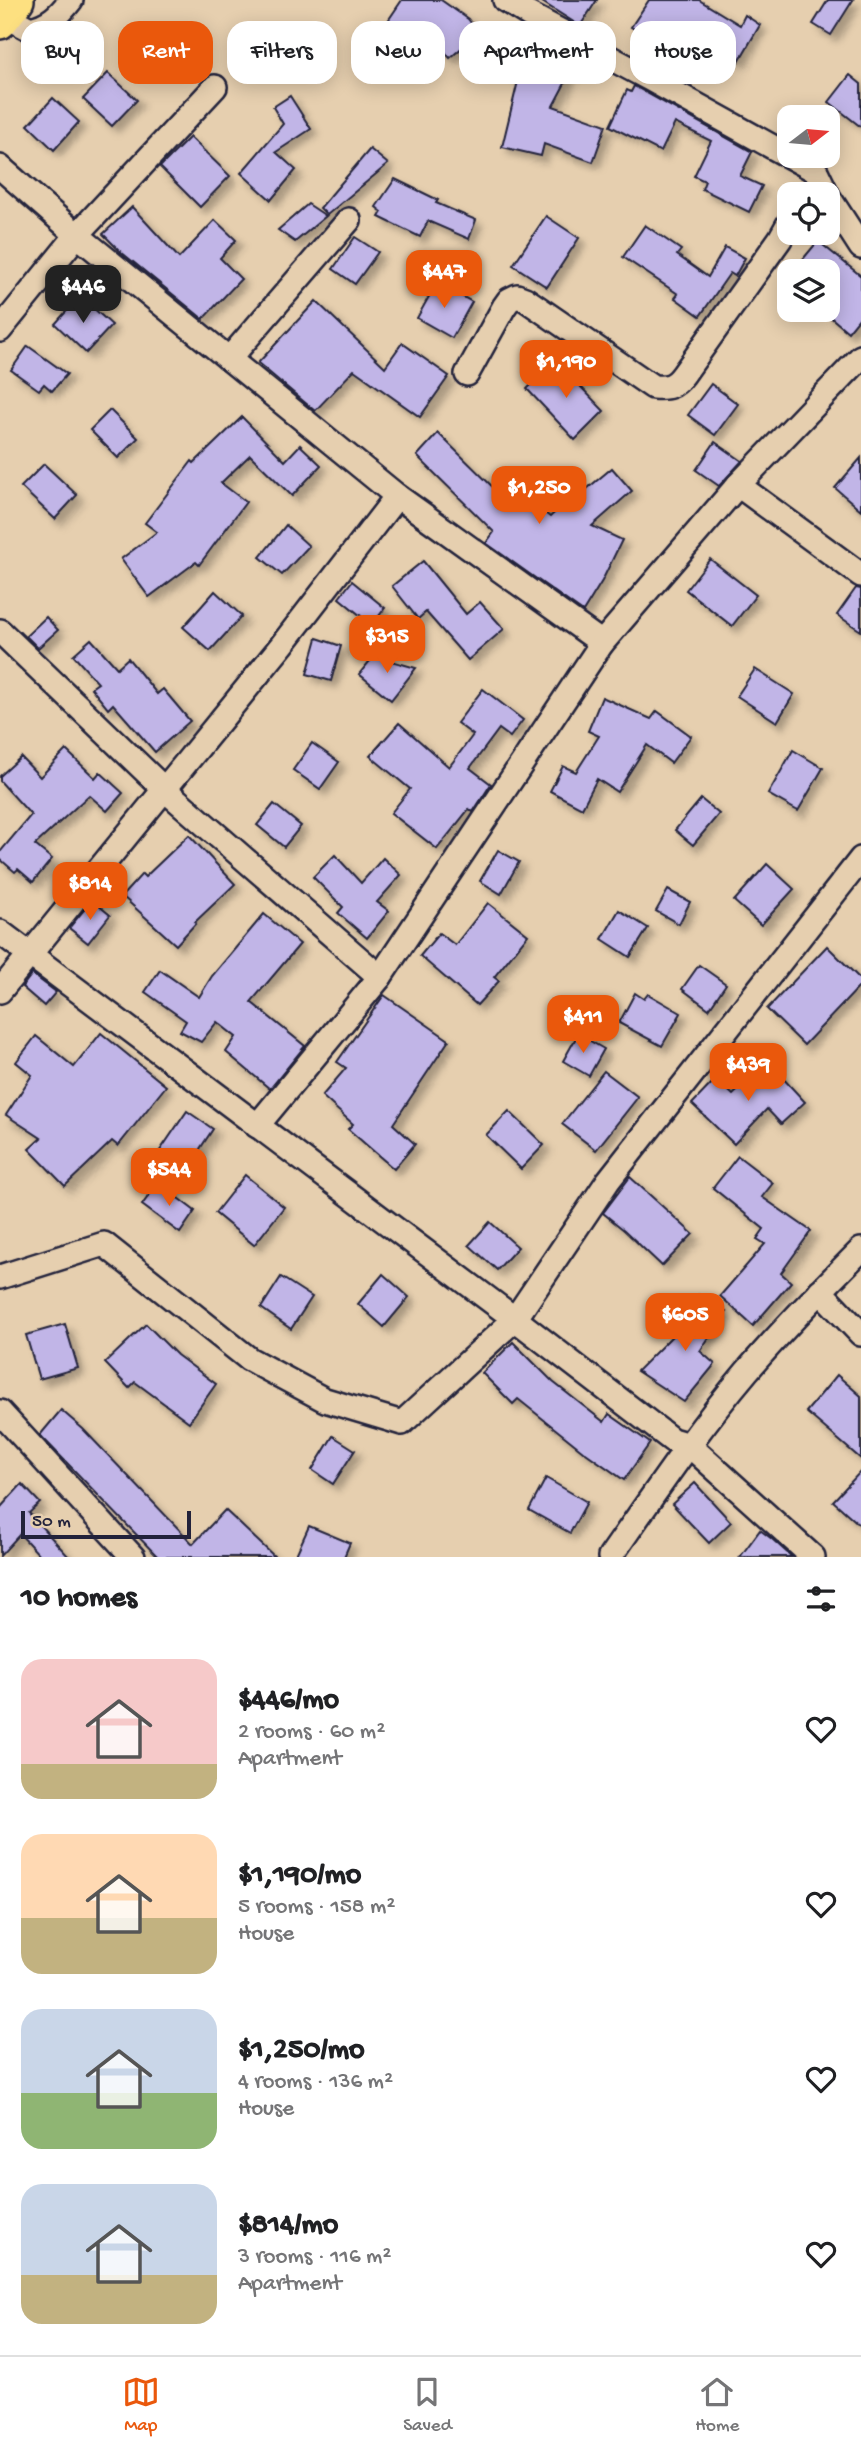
<!DOCTYPE html>
<html lang="en">
<head>
<meta charset="utf-8">
<style>
	:root { --surface:#fff; --page:#f6f6f6; --text:#202124; --muted:#757577; --line:#e0e0e0; --accent:#ea580c }
	body { margin:0; font-family:"Gochi Hand",sans-serif; background:var(--page); color:var(--text); height:100vh; display:flex; flex-direction:column; font-size:26px; white-space:nowrap }
	* { box-sizing:border-box; margin:0 }
	p { font-size:23px; color:var(--muted) }
	.icon { flex:none; width:38px; height:38px; fill:none; stroke:currentColor; stroke-width:2; stroke-linecap:round; stroke-linejoin:round }
	.map { position:relative; height:1557px; overflow:hidden }
	.panel { display:flex; flex-direction:column; background:var(--surface); flex:1 }
	.panel>* { flex:none }
	.hud { position:absolute; left:21px; top:21px; width:819px; height:63px; display:flex; gap:14px }
	.needle { width:46px; rotate:74deg }
	.tools { position:absolute; left:777px; top:105px; display:grid; gap:14px }
	.tools a { display:grid; place-items:center; width:63px; height:63px; border-radius:14px; background:var(--surface); box-shadow:0 4px 18px #0003; font-size:35px }
	.scale { position:absolute; left:21px; bottom:18px; width:170px; box-sizing:border-box; padding-left:7px; border:4px solid #22223b; border-top:0; font-size:19px; line-height:24px; white-space:nowrap; color:#22223b; -webkit-text-stroke:5px #e6cfaf; paint-order:stroke }
	.price { position:absolute; translate:-50% -60px; padding:0 16px; border-radius:14px; background:var(--accent); color:#fff; font-size:23px; line-height:46px; filter:drop-shadow(0 2px 4px #0008) }
	.price::after { content:''; position:absolute; left:50%; top:42px; width:21px; height:16px; margin-left:-10px; background:inherit; clip-path:polygon(0 0,100% 0,50% 100%) }
	.price.selected { background:#222; color:#fff }
	ul { padding:0; list-style:none }
	li { display:flex; align-items:center; gap:21px; height:175px; padding:0 21px }
	li span { display:grid; place-items:center; flex:none; width:196px; height:140px; border-radius:21px; color:#555 }
	li>.icon { margin-inline-start:auto }
	span .icon { width:84px; height:84px; fill:#fffc; stroke-width:1 }
	li b { font-size:30px }
	h2 { display:flex; justify-content:space-between; align-items:center; height:84px; padding:0 21px; font-size:30px }
	.tag { padding:0 24px; border-radius:21px; background:var(--surface); box-shadow:0 4px 18px #0003; font-size:24px; line-height:63px }
	.tag.selected { background:var(--accent); color:#fff }
	.tab-bar { display:flex; justify-content:space-around; align-items:center; height:98px; border-top:2px solid var(--line); background:var(--surface); font-size:19px; color:var(--muted) }
	.tab-bar a { display:grid; justify-items:center; gap:4px }
	.tab-bar .selected { color:var(--accent) }
	.map>svg:first-child { display:block }
	.building { fill:#c1b5e7; stroke:#22223b; stroke-width:2; filter:url(#shadow) }
	.lines { fill:none; stroke-linecap:round; stroke-linejoin:round }
	.minor-casing { stroke:#22223b; stroke-width:28 }
	.highway-casing { stroke:#22223b; stroke-width:38 }
	.minor { stroke:#e6cfaf; stroke-width:23 }
	.highway { stroke:#fde080; stroke-width:33 }
</style>
</head>
<body>
<div class="map">
<svg width="861" height="1557" viewBox="0 0 861 1557">
	<defs>
		<filter id="shadow"><feDropShadow dx="6" dy="6" stdDeviation="3.5" flood-color="#0004"/></filter>
	</defs>
	<rect width="100%" height="100%" fill="#e6cfaf"/>
	<filter id="ink" filterUnits="userSpaceOnUse"><feTurbulence type="fractalNoise" baseFrequency=".0143" numOctaves="2"/><feDisplacementMap in="SourceGraphic" scale="14" xChannelSelector="R" yChannelSelector="G"/><feConvolveMatrix kernelMatrix="1 2 1 2 8 2 1 2 1" color-interpolation-filters="sRGB"/></filter>
	<g filter="url(#ink)">
		<g class="building">
			<polygon points="402,0 441,0 468,19 479,33 450,58 427,31 410,56 379,34"/>
			<polygon points="539,0 597,0 580,26"/>
			<polygon points="649,0 699,0 740,25 745,15 760,25 739,61 726,52 720,61 688,42 669,73 649,63 660,46 631,27"/>
			<polygon points="828,0 853,0 831,35 813,24"/>
			<polygon points="527,48 571,72 553,106 606,125 593,162 544,144 541,156 502,147 518,81 511,78"/>
			<polygon points="108,73 137,100 112,126 83,99"/>
			<polygon points="850,75 861,84 861,127 829,102"/>
			<polygon points="634,86 752,152 740,176 762,186 749,212 702,189 705,181 694,176 711,141 675,123 661,152 610,126 627,90 631,92"/>
			<polygon points="290,96 311,129 276,152 296,170 271,200 241,173 283,124 273,107"/>
			<polygon points="53,98 79,122 54,150 28,125"/>
			<polygon points="190,137 230,176 200,207 160,167"/>
			<polygon points="370,149 388,164 327,215 320,208"/>
			<polygon points="395,179 438,200 436,203 476,220 469,239 428,221 420,237 379,217 382,212 376,207"/>
			<polygon points="308,204 326,216 295,242 278,230"/>
			<polygon points="132,207 179,258 215,220 236,240 220,258 241,279 203,319 121,252 103,234"/>
			<polygon points="546,216 579,238 547,287 513,265"/>
			<polygon points="645,225 681,250 677,255 708,277 725,247 745,258 735,276 730,273 700,316 675,298 678,294 623,257"/>
			<polygon points="355,237 378,252 355,284 333,269"/>
			<polygon points="818,241 861,276 861,316 848,332 828,315 828,271 793,271"/>
			<polygon points="437,282 472,302 452,338 417,318"/>
			<polygon points="80,296 112,325 86,353 55,324"/>
			<polygon points="316,301 385,367 402,343 449,376 420,417 354,370 315,411 258,363"/>
			<polygon points="28,346 67,374 52,391 44,384 39,390 11,370"/>
			<polygon points="556,361 604,411 575,440 527,389"/>
			<polygon points="711,384 738,404 715,435 688,415"/>
			<polygon points="110,410 138,438 118,458 90,430"/>
			<polygon points="242,417 285,461 300,445 321,465 292,496 250,455 221,483 246,502 199,565 196,562 149,597 121,559 157,532 145,523 192,461 194,463"/>
			<polygon points="438,433 512,506 521,494 550,517 568,500 570,503 612,468 632,491 592,526 622,540 602,581 583,612 486,543 494,532 417,456"/>
			<polygon points="715,442 742,461 719,486 696,470"/>
			<polygon points="861,458 861,510 835,488"/>
			<polygon points="44,464 77,495 55,519 21,487"/>
			<polygon points="286,525 309,546 282,575 260,557"/>
			<polygon points="710,559 756,595 732,626 686,590"/>
			<polygon points="423,561 466,614 480,602 504,629 468,660 426,612 418,619 392,586"/>
			<polygon points="352,581 385,608 372,625 339,598"/>
			<polygon points="856,588 861,589 861,631 837,615"/>
			<polygon points="215,591 242,616 210,651 183,627"/>
			<polygon points="46,617 58,630 38,648 26,636"/>
			<polygon points="317,638 341,646 331,681 307,674"/>
			<polygon points="91,639 117,668 128,658 157,694 163,689 190,721 155,752 113,704 108,709 91,688 98,683 73,655"/>
			<polygon points="374,656 416,668 391,700 359,674"/>
			<polygon points="755,669 794,694 777,722 737,696"/>
			<polygon points="483,689 523,720 510,737 499,729 470,768 491,784 473,812 469,809 437,849 391,813 410,789 370,756 399,723 449,767 473,735 457,723"/>
			<polygon points="602,697 651,719 657,711 691,736 671,763 647,745 617,792 597,779 582,808 550,791 563,766 576,772 599,736 588,731"/>
			<polygon points="312,743 339,762 320,789 293,770"/>
			<polygon points="66,750 95,778 100,772 123,793 107,811 89,795 35,845 52,859 33,882 18,869 15,872 0,859 0,852 31,815 0,781 0,776 21,757 40,777"/>
			<polygon points="793,750 823,768 798,811 768,794"/>
			<polygon points="701,799 719,814 693,845 675,830"/>
			<polygon points="274,804 301,826 284,847 257,825"/>
			<polygon points="189,835 235,884 195,922 196,923 176,945 122,896 142,874 145,877"/>
			<polygon points="498,850 519,862 501,894 480,881"/>
			<polygon points="335,855 361,883 383,858 401,875 377,902 389,911 367,938 338,913 343,907 313,877"/>
			<polygon points="767,864 794,889 761,925 734,901"/>
			<polygon points="668,890 690,902 679,924 656,911"/>
			<polygon points="92,900 110,915 88,943 69,928"/>
			<polygon points="488,903 528,935 494,977 499,981 477,1005 420,956 439,933 455,945"/>
			<polygon points="619,910 648,928 630,957 602,939"/>
			<polygon points="264,914 300,944 251,1002 305,1046 270,1089 226,1052 236,1037 217,1022 201,1042 180,1031 186,1021 145,992 160,970 199,997 212,976"/>
			<polygon points="827,946 861,980 861,985 804,1045 767,1009"/>
			<polygon points="699,965 726,984 709,1009 682,989"/>
			<polygon points="32,974 56,992 44,1006 22,987"/>
			<polygon points="635,993 644,999 648,994 681,1013 662,1046 619,1023"/>
			<polygon points="384,995 449,1040 393,1124 415,1144 394,1169 348,1129 353,1124 322,1096 346,1068 337,1062"/>
			<polygon points="101,1033 166,1086 118,1146 112,1141 65,1186 29,1149 41,1138 6,1115 32,1075 16,1062 36,1036 74,1067"/>
			<polygon points="578,1034 604,1049 589,1076 563,1061"/>
			<polygon points="768,1062 805,1102 781,1124 767,1109 734,1144 692,1104 716,1079 733,1095"/>
			<polygon points="604,1071 638,1097 596,1150 562,1124"/>
			<polygon points="187,1111 213,1129 182,1176 155,1158"/>
			<polygon points="509,1111 544,1145 521,1169 486,1135"/>
			<polygon points="738,1156 773,1183 762,1197 811,1231 781,1273 791,1282 753,1326 720,1296 765,1244 757,1239 764,1229 713,1188"/>
			<polygon points="245,1175 284,1207 254,1245 215,1213"/>
			<polygon points="630,1177 693,1234 662,1266 624,1230 603,1213"/>
			<polygon points="158,1183 195,1211 180,1233 142,1205"/>
			<polygon points="490,1222 518,1247 497,1270 469,1245"/>
			<polygon points="383,1274 409,1297 384,1327 358,1304"/>
			<polygon points="281,1277 312,1297 291,1329 261,1308"/>
			<polygon points="699,1295 726,1312 700,1351 715,1364 684,1402 637,1371 692,1316 687,1314"/>
			<polygon points="65,1324 78,1368 39,1379 26,1335"/>
			<polygon points="146,1324 177,1355 216,1384 189,1422 135,1382 129,1388 105,1363"/>
			<polygon points="513,1342 553,1382 604,1422 609,1414 650,1443 624,1480 583,1451 518,1399 513,1404 482,1373"/>
			<polygon points="837,1375 861,1396 861,1459 806,1412"/>
			<polygon points="61,1410 83,1429 193,1544 225,1510 275,1557 158,1557 40,1435"/>
			<polygon points="333,1436 355,1450 333,1484 312,1470"/>
			<polygon points="861,1471 861,1526 833,1501"/>
			<polygon points="546,1478 587,1502 570,1533 529,1510"/>
			<polygon points="695,1483 731,1522 709,1543 672,1504"/>
			<polygon points="22,1484 40,1503 29,1513 69,1557 41,1557 20,1534 0,1556 0,1508"/>
			<polygon points="309,1526 350,1543 344,1557 295,1557"/>
			<polygon points="760,1530 772,1539 792,1557 740,1557"/>
		</g>
		<g class="lines">
			<g class="minor-casing">
				<g id="minor">
					<polyline points="505,0 528,14 650,79 816,171 827,194"/>
					<path d="M0,13L30,29C50,25 59,15 71,0"/>
					<polyline points="0,167 77,235 397,496 602,643"/>
					<polyline points="828,196 861,247"/>
					<polyline points="0,330 77,235 215,87"/>
					<polyline points="229,359 349,220"/>
					<path d="M467,374L504,307L509,300L517,296L525,299L653,387C668,388 674,387 683,375L780,239L789,223"/>
					<polyline points="738,485 861,575"/>
					<polyline points="0,631 164,789 380,977"/>
					<polyline points="0,932 515,1319 672,1440 689,1445 813,1557"/>
					<polyline points="0,991 282,645 397,496"/>
					<polyline points="257,1126 380,977 602,643 738,485 861,357"/>
					<polyline points="0,1277 104,1244 249,1359 325,1400 402,1423 515,1319 608,1181 861,859"/>
					<polyline points="820,1291 861,1334"/>
					<polyline points="0,1412 133,1557"/>
					<path d="M610,1557C654,1494 697,1430 747,1371C783,1329 822,1289 861,1250"/>
				</g>
			</g>
			<g class="highway-casing">
				<polyline id="highway" points="0,22 17,0"/>
			</g>
			<use href="#minor" class="minor"/>
			<use href="#highway" class="highway"/>
		</g>
	</g>
</svg>
<div class="tools">
<a><svg class="needle" viewBox="-14 -14 28 28"><path d="M0-13l5 13h-10z" fill="#e53935"/><path d="M0 13l5-13h-10z" fill="#757577"/></svg></a>
<a><svg class="icon" aria-label="locate" viewBox="0 0 24 24"><circle cx="12" cy="12" r="6"/><path d="M12 2v4M12 18v4M2 12h4M18 12h4"/></svg></a>
<a><svg class="icon" aria-label="layers" viewBox="0 0 24 24"><path d="M12 4l9 5-9 5-9-5zM3 14l9 5 9-5"/></svg></a>
</div>
<div class="scale">50 m</div>
<b class="price" style="left:444px;top:310px">$447</b>
<b class="price selected" style="left:83px;top:325px">$446</b>
<b class="price" style="left:566px;top:400px">$1,190</b>
<b class="price" style="left:539px;top:526px">$1,250</b>
<b class="price" style="left:387px;top:675px">$315</b>
<b class="price" style="left:90px;top:922px">$814</b>
<b class="price" style="left:583px;top:1055px">$411</b>
<b class="price" style="left:748px;top:1103px">$439</b>
<b class="price" style="left:169px;top:1208px">$544</b>
<b class="price" style="left:685px;top:1353px">$605</b>
<div class="hud">
<a class="tag">Buy</a>
<a class="tag selected">Rent</a>
<a class="tag">Filters</a>
<a class="tag">New</a>
<a class="tag">Apartment</a>
<a class="tag">House</a>
</div>
</div>
<section class="panel">
<h2>10 homes<svg class="icon" aria-label="filters" viewBox="0 0 24 24"><path d="M4 7h16M4 17h16"/><circle cx="9" cy="7" r="2"/><circle cx="15" cy="17" r="2"/></svg></h2>
<ul>
<li><span style="background:linear-gradient(#f6c9c9 75%,#c2b280 0)"><svg class="icon" aria-label="home" viewBox="0 0 24 24"><path d="M3 11l9-7 9 7M6 9v11h12V9"/></svg></span><div><b>$446/mo</b><p>2 rooms · 60 m²</p><p>Apartment</p></div><svg class="icon" aria-label="heart" viewBox="0 0 24 24"><path d="M12 20l-8-8c-3-5 5-10 8-4 3-6 11-1 8 4z"/></svg></li>
<li><span style="background:linear-gradient(#ffd9b3 60%,#c2b280 0)"><svg class="icon" aria-label="home" viewBox="0 0 24 24"><path d="M3 11l9-7 9 7M6 9v11h12V9"/></svg></span><div><b>$1,190/mo</b><p>5 rooms · 158 m²</p><p>House</p></div><svg class="icon" aria-label="heart" viewBox="0 0 24 24"><path d="M12 20l-8-8c-3-5 5-10 8-4 3-6 11-1 8 4z"/></svg></li>
<li><span style="background:linear-gradient(#c9d6e8 60%,#8fb573 0)"><svg class="icon" aria-label="home" viewBox="0 0 24 24"><path d="M3 11l9-7 9 7M6 9v11h12V9"/></svg></span><div><b>$1,250/mo</b><p>4 rooms · 136 m²</p><p>House</p></div><svg class="icon" aria-label="heart" viewBox="0 0 24 24"><path d="M12 20l-8-8c-3-5 5-10 8-4 3-6 11-1 8 4z"/></svg></li>
<li><span style="background:linear-gradient(#c9d6e8 65%,#c2b280 0)"><svg class="icon" aria-label="home" viewBox="0 0 24 24"><path d="M3 11l9-7 9 7M6 9v11h12V9"/></svg></span><div><b>$814/mo</b><p>3 rooms · 116 m²</p><p>Apartment</p></div><svg class="icon" aria-label="heart" viewBox="0 0 24 24"><path d="M12 20l-8-8c-3-5 5-10 8-4 3-6 11-1 8 4z"/></svg></li>
</ul>
</section>
<nav class="tab-bar">
<a class="selected"><svg class="icon" aria-label="map" viewBox="0 0 24 24"><path d="M3 6l6-2 6 2 6-2v14l-6 2-6-2-6 2zM9 4v14M15 6v14"/></svg>Map</a>
<a><svg class="icon" aria-label="saved" viewBox="0 0 24 24"><path d="M7 4h10v16l-5-4-5 4z"/></svg>Saved</a>
<a><svg class="icon" aria-label="home" viewBox="0 0 24 24"><path d="M3 11l9-7 9 7M6 9v11h12V9"/></svg>Home</a>
</nav>
</body>
</html>
